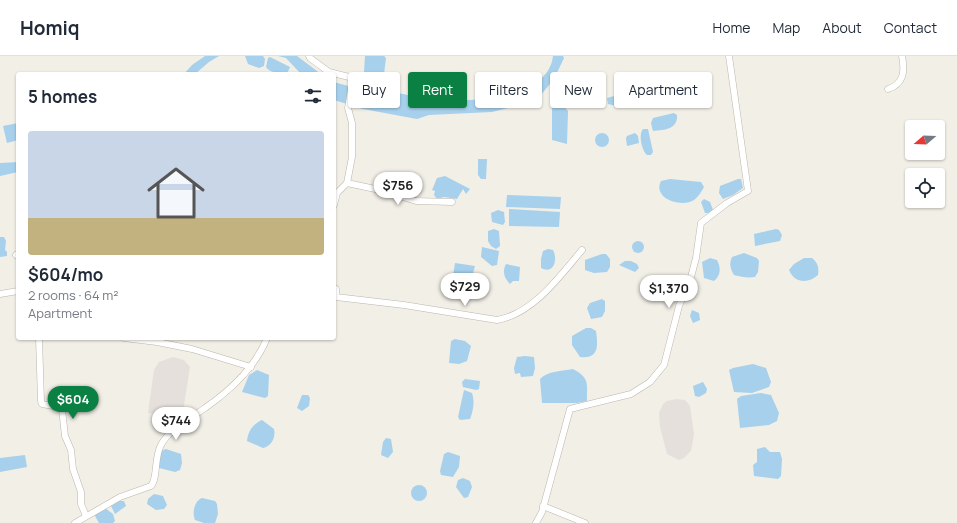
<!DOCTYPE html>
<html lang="en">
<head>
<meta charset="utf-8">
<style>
	:root { --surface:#fff; --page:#f6f6f7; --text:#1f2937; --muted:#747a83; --line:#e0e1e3; --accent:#0b8043 }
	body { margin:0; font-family:Manrope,sans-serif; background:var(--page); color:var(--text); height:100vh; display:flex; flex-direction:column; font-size:15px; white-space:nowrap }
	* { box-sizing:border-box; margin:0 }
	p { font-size:13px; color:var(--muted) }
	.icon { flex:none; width:22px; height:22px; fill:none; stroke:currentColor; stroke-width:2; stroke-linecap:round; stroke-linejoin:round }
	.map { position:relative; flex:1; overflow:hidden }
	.drawer { position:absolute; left:16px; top:16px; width:320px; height:268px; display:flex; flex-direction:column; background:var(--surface); border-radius:4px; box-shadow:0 1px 3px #0004 }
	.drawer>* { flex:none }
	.top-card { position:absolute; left:348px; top:16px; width:380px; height:36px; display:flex; gap:8px }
	.needle { width:26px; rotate:251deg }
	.fabs { position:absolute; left:905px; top:64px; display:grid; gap:8px }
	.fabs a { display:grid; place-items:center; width:40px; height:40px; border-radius:4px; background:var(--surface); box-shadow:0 1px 3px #0004; font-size:20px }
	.price { position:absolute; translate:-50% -34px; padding:0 9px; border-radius:14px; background:#fff; color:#222; font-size:13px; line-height:26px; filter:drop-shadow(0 1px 2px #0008) }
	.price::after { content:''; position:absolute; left:50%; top:24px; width:12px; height:9px; margin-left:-6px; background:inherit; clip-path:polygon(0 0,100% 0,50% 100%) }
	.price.current { background:var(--accent); color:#fff }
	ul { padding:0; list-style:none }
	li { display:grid; align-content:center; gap:8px; height:212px; padding:0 12px }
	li+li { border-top:1px solid var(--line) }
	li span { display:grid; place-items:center; height:124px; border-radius:4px; color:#555 }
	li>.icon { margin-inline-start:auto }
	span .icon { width:72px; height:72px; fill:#fffc; stroke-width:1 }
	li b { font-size:17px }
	h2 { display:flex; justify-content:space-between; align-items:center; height:48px; padding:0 12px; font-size:17px }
	.pill { padding:0 14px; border-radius:4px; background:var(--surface); box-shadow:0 1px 3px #0004; font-size:14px; line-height:36px }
	.pill.current { background:var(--accent); color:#fff }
	header { display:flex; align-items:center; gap:24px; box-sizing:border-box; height:56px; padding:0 20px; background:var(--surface); border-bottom:1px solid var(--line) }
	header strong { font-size:19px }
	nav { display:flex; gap:22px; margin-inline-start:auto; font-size:14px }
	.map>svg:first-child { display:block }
	.industrial { fill:#e5e0db }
	.water { fill:#a6d0ec }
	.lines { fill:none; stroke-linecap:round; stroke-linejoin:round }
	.minor-casing { stroke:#bdb6aa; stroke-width:7 }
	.minor { stroke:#fff; stroke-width:6 }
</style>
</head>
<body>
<header>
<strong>Homiq</strong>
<nav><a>Home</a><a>Map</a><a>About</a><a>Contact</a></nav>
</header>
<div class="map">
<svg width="957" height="467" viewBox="0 0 957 467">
	<rect width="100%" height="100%" fill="#f2efe7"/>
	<g class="industrial">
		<polygon points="173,301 184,304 190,311 182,362 148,357 154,314 159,306"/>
		<polygon points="677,343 685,344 690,350 694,378 691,395 684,402 679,404 667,398 660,371 659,357 663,348 667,345"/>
	</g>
	<g class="water">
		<polygon points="205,0 219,0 209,6 195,18 184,18 192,9"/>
		<polygon points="245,0 263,0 265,3 264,10 259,12 248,8"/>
		<polygon points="278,0 297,0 321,18 301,18 286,2"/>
		<path d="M365,0H384L386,2L384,18C376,21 371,19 364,16Z"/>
		<path d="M553,0H563L564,2L554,23L536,45L492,56L429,59L417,63L363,53L334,44V26C355,33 375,34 397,37C407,38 417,42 427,43C461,47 548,46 553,0Z"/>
		<path d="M270,1L290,11L287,18C280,18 270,17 266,11L268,2Z"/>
		<path d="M558,29H565L568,45L554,48C547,42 550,33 558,29Z"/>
		<polygon points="614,40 621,42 621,48 616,50 608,48 607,42"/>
		<polygon points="557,49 563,49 568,55 567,88 552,84 552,52"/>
		<path d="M674,57L677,59C678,73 665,74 653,75L651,67L653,62Z"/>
		<polygon points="18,67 18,84 7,87 3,70"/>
		<path d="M643,73H648L653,96L651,99H647C642,95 638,79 643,73Z"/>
		<circle cx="602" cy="84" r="7"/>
		<polygon points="635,77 638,80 639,87 627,90 626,82 627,80"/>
		<polygon points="478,103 487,103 486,123 481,123 478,119"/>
		<polygon points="18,106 18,116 0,120 0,107"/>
		<polygon points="445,120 470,133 466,138 463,133 457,143 444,141 437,143 434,139 435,135 432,134 437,122"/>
		<path d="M670,123L701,126L704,131C702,135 698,141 694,144C682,152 652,143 661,125Z"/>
		<polygon points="738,123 741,123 743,132 733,139 723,143 719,137 720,130"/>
		<polygon points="507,139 561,141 560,153 506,151"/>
		<polygon points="704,143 710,146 713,154 708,157 705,157 701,146"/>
		<polygon points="509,153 560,156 559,171 509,170"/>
		<polygon points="498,154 504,156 505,166 503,169 492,166 491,157"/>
		<polygon points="494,173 499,175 500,190 496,193 491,190 488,185 488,175"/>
		<polygon points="776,173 779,174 782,179 780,185 755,190 754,178"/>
		<polygon points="0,181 4,181 6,185 5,194 7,196 7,200 0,201"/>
		<circle cx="638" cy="191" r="6"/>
		<polygon points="482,191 499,195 497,209 492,210 481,201"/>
		<path d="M548,193L553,194C558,203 554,219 541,212V203L543,195Z"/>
		<path d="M744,197L757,202L759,205L758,216L755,221C747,222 742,221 734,219C730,212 729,208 732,201Z"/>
		<polygon points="602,198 606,198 610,203 610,211 607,216 594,217 585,214 585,204"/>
		<path d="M710,202L717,204C721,212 721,219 714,225L704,222L702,206Z"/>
		<path d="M804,202H812C818,207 819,211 818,219C808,228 794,227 789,214L794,208Z"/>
		<polygon points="625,205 631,205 637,208 639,212 635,216 619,209"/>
		<polygon points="455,207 475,210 471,224 453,220"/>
		<path d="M506,208L520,211L519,225H513L510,228C504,222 502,216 506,208Z"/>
		<polygon points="602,243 605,245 605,255 602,261 591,263 587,252 590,247"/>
		<polygon points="692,254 699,257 700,264 693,267 690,260"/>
		<path d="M586,272H591L596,275C598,290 599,303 580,301L572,289V280Z"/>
		<polygon points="455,283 465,285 471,290 467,305 459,308 449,307 451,285"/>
		<polygon points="525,300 534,301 535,312 533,320 521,321 520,317 515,318 514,312 517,301"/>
		<polygon points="753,308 766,312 771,326 769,331 752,337 734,336 729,314 733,312"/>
		<path d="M573,313C590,322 587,328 587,345L577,347H542L540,323C548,315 562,315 573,313Z"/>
		<polygon points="257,314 269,319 268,340 265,342 242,336 249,319"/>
		<polygon points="465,323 480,325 479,333 476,334 463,331 462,326"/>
		<polygon points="703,326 707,333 706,337 699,341 695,340 693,330"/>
		<path d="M464,334L472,337C475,346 473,355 470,363L460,364L458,361Z"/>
		<polygon points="761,337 771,339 779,357 777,365 769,369 740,372 737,343 741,340"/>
		<polygon points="302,339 308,339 310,342 309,350 302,355 297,352"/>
		<path d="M262,364L274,373C276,382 271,390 263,392L247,385C248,375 253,368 262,364Z"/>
		<polygon points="386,382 391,383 393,396 388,402 381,399 383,386"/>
		<polygon points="765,391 770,396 780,396 782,403 781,420 778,423 754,420 753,409 757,406 757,393"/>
		<polygon points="166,393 181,398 182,407 180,414 175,416 159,412 158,405 161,395"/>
		<polygon points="448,396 460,400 459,411 453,421 441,419 440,415 444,398"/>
		<polygon points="25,399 27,411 0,416 0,402"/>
		<polygon points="463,422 470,425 472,431 468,441 464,442 456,431 458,424"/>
		<circle cx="419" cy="437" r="8"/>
		<polygon points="154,438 163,440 167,449 164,453 156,454 147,448 148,443"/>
		<path d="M202,442L215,445L217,448L218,458L215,467H204L195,464C192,457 194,445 202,442Z"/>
		<polygon points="119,445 124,445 126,450 115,458 111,450"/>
		<polygon points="105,452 113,458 115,465 113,467 99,467 95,460 96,457"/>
	</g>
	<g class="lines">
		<g class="minor-casing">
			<g id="minor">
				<polyline points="309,0 310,2 329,16 353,22 348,52 352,67 352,101 347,127 337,137 334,149"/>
				<path d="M888,33C904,28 905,15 902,0"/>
				<polyline points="347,127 380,134 416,145 452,146"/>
				<polyline points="16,199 18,200"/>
				<path d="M334,232L336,233V241L404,249L497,264C533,258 560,220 582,194"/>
				<polyline points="0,238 18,235"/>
				<polyline points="39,282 41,345 42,348 59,351 62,353 65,380 71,394 73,413 81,436 81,448 86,460"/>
				<polyline points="124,282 157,286 192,293 251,311"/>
				<polyline points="543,450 585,467"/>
				<path d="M75,467L120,441L151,430C158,422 154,401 161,389C170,372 190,363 205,352C231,334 255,312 267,282"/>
				<polyline points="536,467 542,456 570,353 631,338 650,326 664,309 679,250 691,221 696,202 701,167 727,147 748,135 729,0"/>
			</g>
		</g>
		<use href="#minor" class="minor"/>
	</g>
</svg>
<div class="fabs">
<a><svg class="needle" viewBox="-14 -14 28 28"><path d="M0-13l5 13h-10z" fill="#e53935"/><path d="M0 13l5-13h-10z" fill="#747a83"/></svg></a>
<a><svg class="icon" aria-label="locate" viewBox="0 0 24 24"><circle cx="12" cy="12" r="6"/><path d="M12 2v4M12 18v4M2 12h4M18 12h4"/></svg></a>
</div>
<b class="price" style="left:398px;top:150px">$756</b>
<b class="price" style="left:465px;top:251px">$729</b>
<b class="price" style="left:669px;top:253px">$1,370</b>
<b class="price current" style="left:73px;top:364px">$604</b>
<b class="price" style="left:176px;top:385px">$744</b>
<div class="top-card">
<a class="pill">Buy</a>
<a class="pill current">Rent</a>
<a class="pill">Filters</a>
<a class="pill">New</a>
<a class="pill">Apartment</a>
</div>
<section class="drawer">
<h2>5 homes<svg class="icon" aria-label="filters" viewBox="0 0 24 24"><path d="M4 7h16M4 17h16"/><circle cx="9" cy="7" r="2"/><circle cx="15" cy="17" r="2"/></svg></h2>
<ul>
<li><span style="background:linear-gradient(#c9d6e8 70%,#c2b280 0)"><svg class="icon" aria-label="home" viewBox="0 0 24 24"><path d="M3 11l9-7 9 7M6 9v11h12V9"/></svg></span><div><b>$604/mo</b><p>2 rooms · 64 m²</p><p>Apartment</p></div></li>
</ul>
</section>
</div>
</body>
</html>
